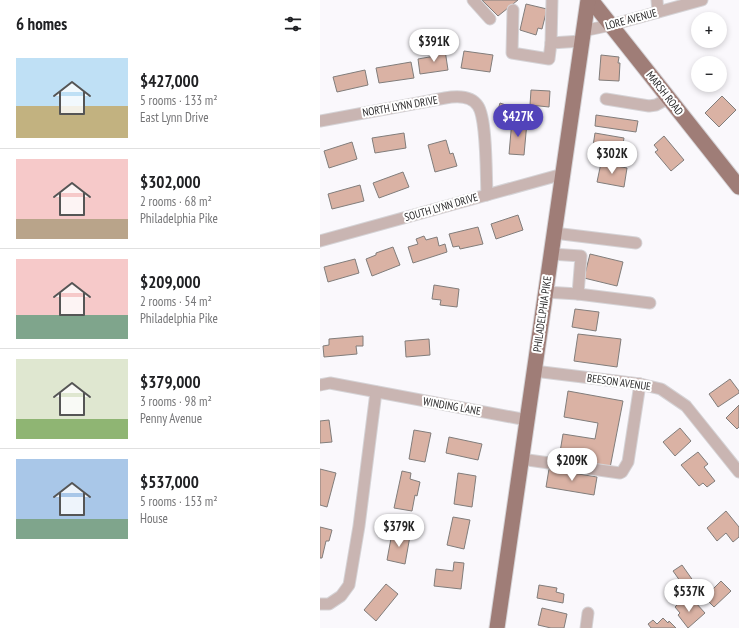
<!DOCTYPE html>
<html lang="en">
<head>
<meta charset="utf-8">
<style>
	:root { --surface:#fff; --page:#f2f2f2; --text:#202124; --muted:#757577; --line:#e0e0e0; --accent:#5243ba }
	body { margin:0; font-family:"PT Sans Narrow",sans-serif; background:var(--page); color:var(--text); height:100vh; display:flex; flex-direction:column; font-size:15px; white-space:nowrap }
	* { box-sizing:border-box; margin:0 }
	p { font-size:13px; color:var(--muted) }
	.icon { flex:none; width:22px; height:22px; fill:none; stroke:currentColor; stroke-width:2; stroke-linecap:round; stroke-linejoin:round }
	.map { position:relative; flex:1; overflow:hidden }
	.details { display:flex; flex-direction:column; background:var(--surface); width:320px }
	.details>* { flex:none }
	.buttons { position:absolute; left:371px; top:12px; display:grid; gap:8px }
	.buttons a { display:grid; place-items:center; width:36px; height:36px; border-radius:50%; background:var(--surface); box-shadow:0 2px 6px #0003; font-size:20px }
	.price { position:absolute; translate:-50% -34px; padding:0 9px; border-radius:14px; background:#fff; color:#222; font-size:13px; line-height:26px; filter:drop-shadow(0 1px 2px #0008) }
	.price::after { content:''; position:absolute; left:50%; top:24px; width:12px; height:9px; margin-left:-6px; background:inherit; clip-path:polygon(0 0,100% 0,50% 100%) }
	.price.on { background:var(--accent); color:#fff }
	ul { padding:0; list-style:none }
	li { display:flex; align-items:center; gap:12px; height:100px; padding:0 16px }
	li+li { border-top:1px solid var(--line) }
	li span { display:grid; place-items:center; flex:none; width:112px; height:80px; border-radius:0px; color:#555 }
	li>.icon { margin-inline-start:auto }
	span .icon { width:48px; height:48px; fill:#fffc; stroke-width:1 }
	li b { font-size:17px }
	h2 { display:flex; justify-content:space-between; align-items:center; height:48px; padding:0 16px; font-size:17px }
	main { display:flex; flex:1; min-height:0 }
	.map>svg:first-child { display:block }
	.building { fill:#dab2a4; stroke:#817d7b }
	.lines { fill:none; stroke-linecap:round; stroke-linejoin:round }
	.minor-casing { stroke:#d5d3d6; stroke-width:13 }
	.major-casing { stroke:#d5d3d6; stroke-width:17 }
	.minor { stroke:#c9b5b2; stroke-width:11 }
	.major { stroke:#9f7d77; stroke-width:15 }
	.labels { text-anchor:middle; dominant-baseline:central; stroke-width:4; stroke-linejoin:round; paint-order:stroke }
	.street-label { font-size:11px; fill:#2b2a2b; stroke:#fff }
</style>
</head>
<body>
<main>
<section class="details">
<h2>6 homes<svg class="icon" aria-label="filters" viewBox="0 0 24 24"><path d="M4 7h16M4 17h16"/><circle cx="9" cy="7" r="2"/><circle cx="15" cy="17" r="2"/></svg></h2>
<ul>
<li><span style="background:linear-gradient(#bfe0f5 60%,#c2b280 0)"><svg class="icon" aria-label="home" viewBox="0 0 24 24"><path d="M3 11l9-7 9 7M6 9v11h12V9"/></svg></span><div><b>$427,000</b><p>5 rooms · 133 m²</p><p>East Lynn Drive</p></div></li>
<li><span style="background:linear-gradient(#f6c9c9 75%,#b9a48a 0)"><svg class="icon" aria-label="home" viewBox="0 0 24 24"><path d="M3 11l9-7 9 7M6 9v11h12V9"/></svg></span><div><b>$302,000</b><p>2 rooms · 68 m²</p><p>Philadelphia Pike</p></div></li>
<li><span style="background:linear-gradient(#f6c9c9 70%,#7fa58c 0)"><svg class="icon" aria-label="home" viewBox="0 0 24 24"><path d="M3 11l9-7 9 7M6 9v11h12V9"/></svg></span><div><b>$209,000</b><p>2 rooms · 54 m²</p><p>Philadelphia Pike</p></div></li>
<li><span style="background:linear-gradient(#dfe7d0 75%,#8fb573 0)"><svg class="icon" aria-label="home" viewBox="0 0 24 24"><path d="M3 11l9-7 9 7M6 9v11h12V9"/></svg></span><div><b>$379,000</b><p>3 rooms · 98 m²</p><p>Penny Avenue</p></div></li>
<li><span style="background:linear-gradient(#a9c7e8 75%,#7fa58c 0)"><svg class="icon" aria-label="home" viewBox="0 0 24 24"><path d="M3 11l9-7 9 7M6 9v11h12V9"/></svg></span><div><b>$537,000</b><p>5 rooms · 153 m²</p><p>House</p></div></li>
</ul>
</section>
<div class="map">
<svg width="419" height="628" viewBox="0 0 419 628">
	<rect width="100%" height="100%" fill="#faf8fc"/>
	<g class="building">
		<polygon points="162,0 198,0 178,16"/>
		<polygon points="206,4 227,9 222,29 218,28 216,35 200,30"/>
		<polygon points="125,50 128,70 100,74 98,59 115,56 114,51"/>
		<polygon points="144,51 173,55 170,72 141,68"/>
		<polygon points="281,55 299,57 298,63 300,63 299,81 279,80"/>
		<polygon points="91,62 94,78 59,83 56,68"/>
		<polygon points="45,70 48,85 17,92 13,77"/>
		<polygon points="211,90 230,91 229,107 210,105"/>
		<polygon points="402,96 416,110 399,127 385,113"/>
		<polygon points="180,103 192,107 189,114 178,110"/>
		<polygon points="276,115 318,121 316,132 275,126"/>
		<polygon points="192,120 207,122 204,155 189,154"/>
		<polygon points="84,133 86,148 55,153 52,138"/>
		<polygon points="275,133 304,138 302,150 273,146"/>
		<polygon points="344,136 364,160 351,171 335,152 338,150 334,145"/>
		<polygon points="126,140 130,154 133,153 137,166 115,172 108,145"/>
		<polygon points="32,142 37,159 9,168 4,151"/>
		<polygon points="282,148 308,153 306,165 279,161"/>
		<polygon points="281,163 307,168 304,187 277,182"/>
		<polygon points="83,172 89,187 59,198 53,183"/>
		<polygon points="40,185 44,201 12,209 8,194"/>
		<polygon points="198,215 203,230 176,239 171,224"/>
		<polygon points="158,227 163,244 140,249 139,246 133,247 129,234"/>
		<polygon points="104,236 106,240 117,237 119,246 125,244 127,252 93,263 88,247 98,244 96,239"/>
		<polygon points="73,247 80,265 52,276 46,259 56,255 56,253"/>
		<polygon points="270,254 303,262 297,286 264,278"/>
		<polygon points="35,259 39,273 8,282 4,267"/>
		<polygon points="114,285 139,289 137,307 120,305 121,300 112,299"/>
		<polygon points="255,309 279,312 276,331 252,327"/>
		<polygon points="258,334 301,339 297,367 254,361"/>
		<polygon points="43,336 43,346 36,346 37,354 4,357 3,346 9,345 9,339"/>
		<polygon points="109,339 110,355 86,357 85,341"/>
		<polygon points="410,379 419,391 419,393 398,407 389,394"/>
		<polygon points="248,391 303,401 290,468 239,458 243,434 275,439 278,423 244,417"/>
		<polygon points="419,405 419,427 417,429 406,418"/>
		<polygon points="9,420 12,442 0,443 0,421"/>
		<polygon points="360,428 371,441 355,456 343,442"/>
		<polygon points="94,430 111,433 105,462 89,459"/>
		<polygon points="129,437 162,444 158,460 126,453"/>
		<polygon points="378,452 388,464 384,467 395,481 387,487 383,483 379,486 361,465"/>
		<polygon points="0,469 16,473 7,507 0,505"/>
		<polygon points="229,469 277,477 274,495 226,487"/>
		<polygon points="82,471 91,473 90,479 100,482 97,496 95,495 92,511 74,508"/>
		<polygon points="138,473 156,476 152,507 134,504"/>
		<polygon points="406,511 419,527 419,537 413,542 406,533 397,541 387,528"/>
		<polygon points="133,517 150,520 144,549 127,545"/>
		<polygon points="0,527 12,530 9,541 6,541 2,558 0,558"/>
		<polygon points="72,533 90,536 85,564 67,560"/>
		<polygon points="134,562 144,563 141,589 114,586 116,569 133,571"/>
		<polygon points="362,565 374,582 365,588 353,571"/>
		<polygon points="401,581 411,591 394,607 380,593 386,587 390,592"/>
		<polygon points="66,584 78,594 56,621 44,610"/>
		<polygon points="219,585 237,588 236,592 244,594 243,603 217,598"/>
		<polygon points="362,600 368,607 375,602 385,613 368,628 358,615 360,613 355,607"/>
		<polygon points="222,608 247,614 244,628 231,628 218,625"/>
		<polygon points="343,618 348,623 349,621 356,628 331,628 328,624 333,620 337,624"/>
	</g>
	<g class="lines">
		<g class="minor-casing">
			<g id="minor">
				<polyline points="153,0 170,19"/>
				<polyline points="337,0 338,12"/>
				<polyline points="193,10 192,53 229,59 231,43 262,41"/>
				<polyline points="263,31 291,25 382,0"/>
				<polyline points="231,43 232,0"/>
				<polyline points="286,99 329,106 336,105 349,98"/>
				<path d="M0,121L125,98C136,96 151,95 158,106C167,119 166,177 167,195"/>
				<polyline points="234,233 316,243"/>
				<polyline points="0,241 243,174"/>
				<polyline points="225,292 258,294 261,256 231,254"/>
				<polyline points="258,294 330,303"/>
				<polyline points="214,371 320,384 341,389 366,406 419,472"/>
				<polyline points="0,385 10,383 207,420"/>
				<polyline points="201,459 300,473 302,472 308,462 320,384"/>
				<polyline points="0,604 9,604 21,596 29,585 39,526 56,392"/>
				<polyline points="266,628 268,613"/>
			</g>
		</g>
		<g class="major-casing">
			<g id="major">
				<polyline points="271,0 419,187"/>
				<polyline points="177,628 268,0"/>
			</g>
		</g>
		<use href="#minor" class="minor"/>
		<use href="#major" class="major"/>
	</g>
	<g class="labels">
		<g class="street-label">
			<text transform="translate(311 19) rotate(-15)">LORE AVENUE</text>
			<text transform="translate(345 93) rotate(52)">MARSH ROAD</text>
			<text transform="translate(80 106) rotate(-10)">NORTH LYNN DRIVE</text>
			<text transform="translate(121 207) rotate(-16)">SOUTH LYNN DRIVE</text>
			<text transform="translate(222 314) rotate(-82)">PHILADELPHIA PIKE</text>
			<text transform="translate(299 382) rotate(8)">BEESON AVENUE</text>
			<text transform="translate(132 406) rotate(10)">WINDING LANE</text>
		</g>
	</g>
</svg>
<div class="buttons">
<a>+</a>
<a>−</a>
</div>
<b class="price" style="left:114px;top:63px">$391K</b>
<b class="price on" style="left:198px;top:138px">$427K</b>
<b class="price" style="left:292px;top:175px">$302K</b>
<b class="price" style="left:252px;top:482px">$209K</b>
<b class="price" style="left:79px;top:548px">$379K</b>
<b class="price" style="left:369px;top:613px">$537K</b>
</div>
</main>
</body>
</html>
